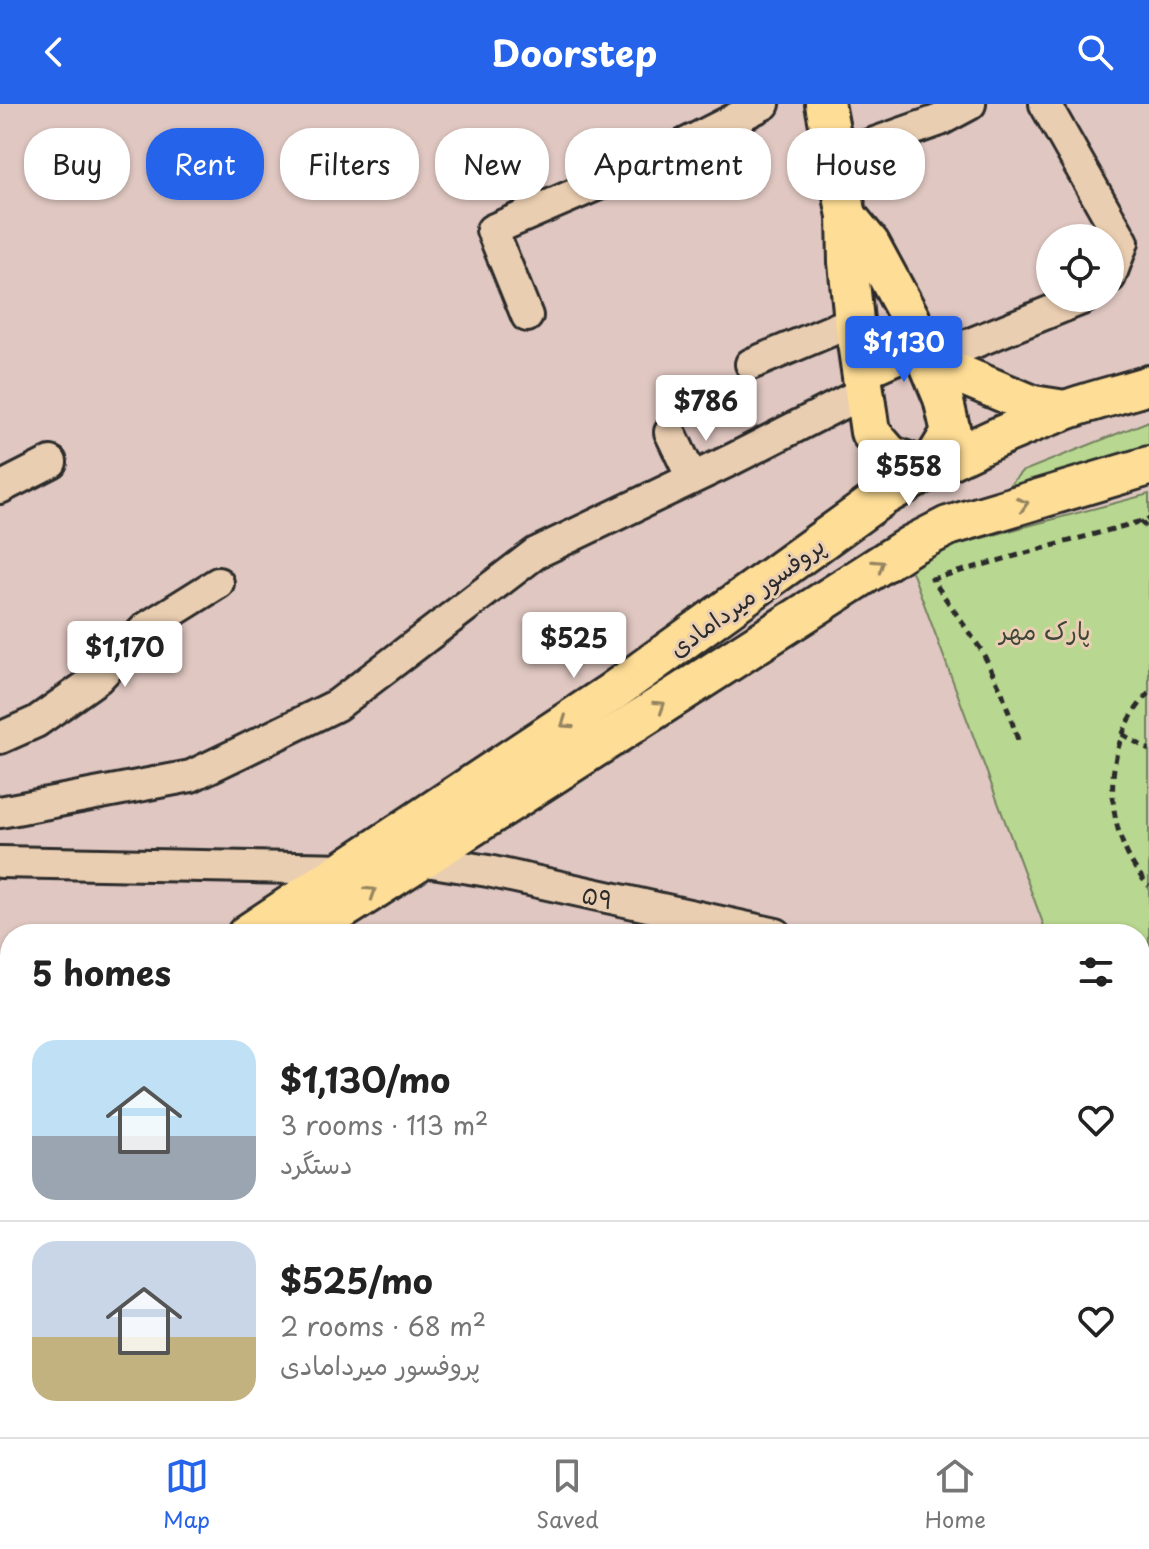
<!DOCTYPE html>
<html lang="en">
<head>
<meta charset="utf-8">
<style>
	:root { --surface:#fff; --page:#f2f2f2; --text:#222; --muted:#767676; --line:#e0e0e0; --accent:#2563eb }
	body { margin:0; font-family:"Playpen Sans","Playpen Sans Arabic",sans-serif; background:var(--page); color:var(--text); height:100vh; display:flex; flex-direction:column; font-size:30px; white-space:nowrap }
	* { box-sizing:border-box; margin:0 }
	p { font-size:26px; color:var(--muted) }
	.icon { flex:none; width:44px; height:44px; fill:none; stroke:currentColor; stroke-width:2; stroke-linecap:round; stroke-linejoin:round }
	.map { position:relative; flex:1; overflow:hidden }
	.sheet { position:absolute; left:0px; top:820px; width:1150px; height:514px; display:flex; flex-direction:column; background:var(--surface); border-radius:32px 32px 0 0; box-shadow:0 2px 6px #0004 }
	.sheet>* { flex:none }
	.guide { position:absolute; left:24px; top:24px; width:1102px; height:72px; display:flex; gap:16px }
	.fabs { position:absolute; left:1036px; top:120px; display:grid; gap:16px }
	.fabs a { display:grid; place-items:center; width:88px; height:88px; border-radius:50%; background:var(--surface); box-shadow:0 2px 6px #0004; font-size:40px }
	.price { position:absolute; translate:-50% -68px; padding:0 18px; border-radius:8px; background:#fff; color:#222; font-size:26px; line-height:52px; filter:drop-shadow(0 2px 4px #0008) }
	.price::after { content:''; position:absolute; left:50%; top:48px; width:24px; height:18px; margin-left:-12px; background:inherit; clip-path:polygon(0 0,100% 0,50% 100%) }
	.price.current { background:var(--accent); color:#fff }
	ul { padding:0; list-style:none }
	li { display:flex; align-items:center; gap:24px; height:200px; padding:0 32px }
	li+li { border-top:2px solid var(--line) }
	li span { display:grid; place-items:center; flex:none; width:224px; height:160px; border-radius:24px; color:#555 }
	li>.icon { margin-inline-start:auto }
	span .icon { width:96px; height:96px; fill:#fffc; stroke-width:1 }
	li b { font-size:34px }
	h2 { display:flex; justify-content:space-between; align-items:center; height:96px; padding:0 32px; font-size:34px }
	.pill { padding:0 28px; border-radius:32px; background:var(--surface); box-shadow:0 2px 6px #0004; font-size:28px; line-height:72px }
	.pill.current { background:var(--accent); color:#fff }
	header { display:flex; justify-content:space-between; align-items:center; height:104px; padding:0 32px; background:var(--accent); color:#fff; font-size:36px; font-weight:700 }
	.tab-bar { display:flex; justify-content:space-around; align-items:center; height:112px; border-top:2px solid var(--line); background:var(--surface); font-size:22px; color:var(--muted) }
	.tab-bar a { display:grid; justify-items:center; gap:4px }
	.tab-bar .current { color:var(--accent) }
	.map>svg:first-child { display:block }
	.green { fill:#b8d790; stroke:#72815e; stroke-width:2 }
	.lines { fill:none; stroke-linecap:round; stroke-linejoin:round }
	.minor-casing { stroke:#2b2b2b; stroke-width:36 }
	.major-casing { stroke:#2b2b2b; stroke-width:44 }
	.path { stroke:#2b2b2b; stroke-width:5; stroke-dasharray:8 6; stroke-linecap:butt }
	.minor { stroke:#eaceb1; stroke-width:30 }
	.major { stroke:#fedd96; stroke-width:38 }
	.oneway { stroke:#948460 }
	.labels { text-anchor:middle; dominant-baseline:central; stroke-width:6; stroke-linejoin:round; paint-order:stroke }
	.street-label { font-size:24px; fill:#2b2b2b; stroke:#eaceb1 }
	.park-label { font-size:24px; fill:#40453a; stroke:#eaceb1 }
</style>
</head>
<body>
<header><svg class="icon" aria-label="back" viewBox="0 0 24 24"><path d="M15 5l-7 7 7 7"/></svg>Doorstep<svg class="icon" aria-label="search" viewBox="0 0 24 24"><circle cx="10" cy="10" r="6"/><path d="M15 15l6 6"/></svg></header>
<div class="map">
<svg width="1149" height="1333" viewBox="0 0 1149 1333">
	<rect width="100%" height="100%" fill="#e0c7c1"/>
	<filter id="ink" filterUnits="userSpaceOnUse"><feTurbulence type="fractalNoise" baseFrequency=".0125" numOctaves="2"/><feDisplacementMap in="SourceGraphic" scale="16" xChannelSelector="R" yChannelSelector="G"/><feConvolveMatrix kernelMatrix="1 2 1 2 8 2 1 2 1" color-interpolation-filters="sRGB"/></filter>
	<g filter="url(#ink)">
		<g class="green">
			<polygon points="1149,317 1149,348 1027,382 1009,382 1021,368"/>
			<polygon points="1149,390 1149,907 1140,914 1140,830 1047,830 907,454"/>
		</g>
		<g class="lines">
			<g class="minor-casing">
				<g id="minor">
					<polyline points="1045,0 1123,138 1110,173"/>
					<polyline points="835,53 940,16 970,0"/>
					<polyline points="527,212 492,126 650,58 764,0"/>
					<polyline points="928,257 1084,194"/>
					<polyline points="751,260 854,217"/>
					<polyline points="670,328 692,374"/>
					<polyline points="0,384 51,358"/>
					<polyline points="0,634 36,618 98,574 146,524 218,479"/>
					<polyline points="0,708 191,672 241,648 337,601 536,449 733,355 864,288"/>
					<polyline points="420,756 488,767 776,830"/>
					<polyline points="0,758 348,765"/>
					<polyline points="1140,915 1149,916"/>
					<polyline points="0,1184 10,1177"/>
					<polyline points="364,1324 376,1333"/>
					<polyline points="502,1324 512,1333 522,1324"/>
					<polyline points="18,1333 33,1324"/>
					<polyline points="246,1333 253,1324"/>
					<polyline points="404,1333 407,1324"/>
					<polyline points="853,1333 862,1324"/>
				</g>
			</g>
			<g class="major-casing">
				<g id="major">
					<polyline points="825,0 847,112"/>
					<polygon points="847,112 870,140 910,214 943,294 951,328 928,366 890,351 870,328 854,217 848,158"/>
					<polyline points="928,257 1033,301 1065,306"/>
					<polyline points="862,265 921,239"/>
					<path d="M247,830L612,588L882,393C939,359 1003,328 1066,306C1093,296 1121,290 1149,281"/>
					<polyline points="305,830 911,441 948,422 1149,362"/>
					<polyline points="0,990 10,984"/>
					<polyline points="0,1026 10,1019"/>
				</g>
			</g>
			<g class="path">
				<polyline points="1140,417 1149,426"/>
				<path d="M1149,589C1100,640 1101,730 1149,782"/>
				<polyline points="1122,630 1149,646"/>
				<polyline points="1018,636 1002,588 982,547 932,475 1149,415"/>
			</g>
			<use href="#minor" class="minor"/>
			<use href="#major" class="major"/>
		</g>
		<defs><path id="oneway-chevron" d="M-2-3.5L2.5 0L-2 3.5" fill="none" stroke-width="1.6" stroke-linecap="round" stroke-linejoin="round" transform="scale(2)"/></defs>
		<g class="oneway">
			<use href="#oneway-chevron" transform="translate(1023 400) rotate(-17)"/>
			<use href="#oneway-chevron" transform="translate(879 461) rotate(-33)"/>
			<use href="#oneway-chevron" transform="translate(660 602) rotate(-33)"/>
			<use href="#oneway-chevron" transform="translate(566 619) rotate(146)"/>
			<use href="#oneway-chevron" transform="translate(371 788) rotate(-33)"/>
		</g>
	</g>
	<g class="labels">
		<g class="street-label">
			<text transform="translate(746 492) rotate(-36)">پروفسور میردامادی</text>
			<text transform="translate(598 792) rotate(13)">۵۹</text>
		</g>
		<g class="park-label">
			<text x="1045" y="526">پارک مهر</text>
		</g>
	</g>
</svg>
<div class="fabs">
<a><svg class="icon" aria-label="locate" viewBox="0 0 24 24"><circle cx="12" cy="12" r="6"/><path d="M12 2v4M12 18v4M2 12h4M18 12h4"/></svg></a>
</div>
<b class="price current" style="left:904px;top:280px">$1,130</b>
<b class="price" style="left:706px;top:339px">$786</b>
<b class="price" style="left:909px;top:404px">$558</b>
<b class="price" style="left:574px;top:576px">$525</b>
<b class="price" style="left:125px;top:585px">$1,170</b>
<div class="guide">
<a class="pill">Buy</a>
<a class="pill current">Rent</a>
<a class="pill">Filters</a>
<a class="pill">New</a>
<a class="pill">Apartment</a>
<a class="pill">House</a>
</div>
<section class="sheet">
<h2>5 homes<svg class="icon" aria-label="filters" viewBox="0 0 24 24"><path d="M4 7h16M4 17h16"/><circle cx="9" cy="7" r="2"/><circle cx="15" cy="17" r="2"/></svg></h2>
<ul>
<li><span style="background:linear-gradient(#bfe0f5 60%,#9aa5b1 0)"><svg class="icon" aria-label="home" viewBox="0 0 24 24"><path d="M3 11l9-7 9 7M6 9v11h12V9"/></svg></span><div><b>$1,130/mo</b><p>3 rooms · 113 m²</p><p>دستگرد</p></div><svg class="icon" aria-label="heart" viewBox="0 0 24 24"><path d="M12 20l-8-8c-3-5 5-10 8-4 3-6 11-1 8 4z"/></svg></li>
<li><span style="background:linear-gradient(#c9d6e8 60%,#c2b280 0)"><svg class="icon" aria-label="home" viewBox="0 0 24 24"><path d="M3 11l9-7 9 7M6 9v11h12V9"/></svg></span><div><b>$525/mo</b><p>2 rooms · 68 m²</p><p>پروفسور میردامادی</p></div><svg class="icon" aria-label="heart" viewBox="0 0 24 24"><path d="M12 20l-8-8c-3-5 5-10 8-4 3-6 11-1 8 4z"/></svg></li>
</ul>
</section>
</div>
<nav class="tab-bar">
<a class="current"><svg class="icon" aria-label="map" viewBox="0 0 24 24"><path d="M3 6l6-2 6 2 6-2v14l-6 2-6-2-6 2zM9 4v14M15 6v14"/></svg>Map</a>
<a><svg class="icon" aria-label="saved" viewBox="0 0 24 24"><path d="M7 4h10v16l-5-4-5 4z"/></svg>Saved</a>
<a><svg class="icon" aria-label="home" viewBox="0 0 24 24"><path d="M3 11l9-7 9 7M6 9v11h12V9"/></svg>Home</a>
</nav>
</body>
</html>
